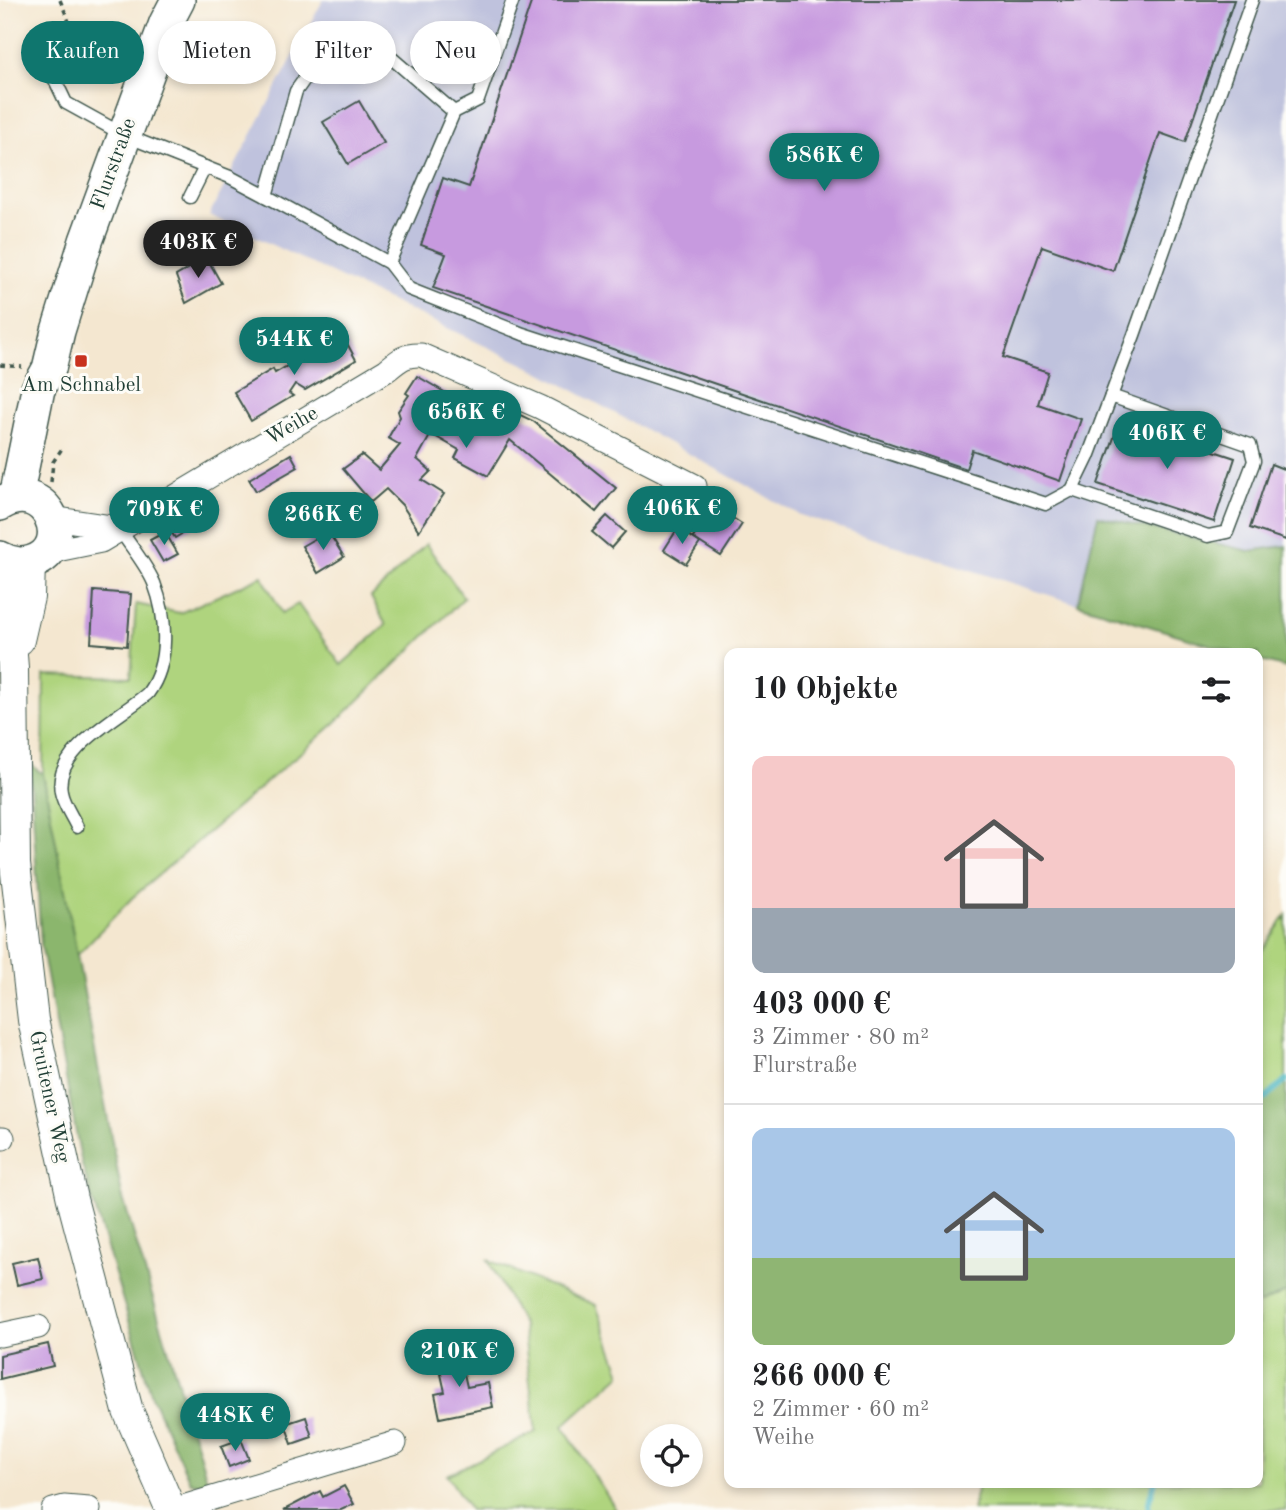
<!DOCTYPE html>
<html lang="de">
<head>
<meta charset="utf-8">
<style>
	:root { --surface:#fff; --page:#f2f2f2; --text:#202124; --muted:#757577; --line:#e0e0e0; --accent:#0f766e }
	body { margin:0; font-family:"Old Standard TT",serif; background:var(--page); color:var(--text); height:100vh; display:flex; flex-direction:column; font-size:26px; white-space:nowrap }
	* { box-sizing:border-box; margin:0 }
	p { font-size:23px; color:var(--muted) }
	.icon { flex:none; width:38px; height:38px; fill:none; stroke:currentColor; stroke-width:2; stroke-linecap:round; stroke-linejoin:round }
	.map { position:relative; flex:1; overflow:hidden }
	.panel { position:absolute; left:724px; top:648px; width:539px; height:840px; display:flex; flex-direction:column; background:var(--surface); border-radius:14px; box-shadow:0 4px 10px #0003 }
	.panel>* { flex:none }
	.top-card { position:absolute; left:21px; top:21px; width:598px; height:63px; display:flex; gap:14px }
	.fabs { position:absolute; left:640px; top:1424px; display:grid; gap:14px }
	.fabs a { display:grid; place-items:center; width:63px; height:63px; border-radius:50%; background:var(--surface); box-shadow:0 4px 10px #0003; font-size:35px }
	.price { position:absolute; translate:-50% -60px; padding:0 16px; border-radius:24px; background:var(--accent); color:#fff; font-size:23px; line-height:46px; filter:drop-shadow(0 2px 4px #0008) }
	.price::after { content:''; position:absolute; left:50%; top:42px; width:21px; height:16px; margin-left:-10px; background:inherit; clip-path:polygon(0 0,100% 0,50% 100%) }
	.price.on { background:#222; color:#fff }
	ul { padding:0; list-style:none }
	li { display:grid; align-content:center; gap:14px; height:371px; padding:0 28px }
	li+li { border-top:2px solid var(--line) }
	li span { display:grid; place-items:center; height:217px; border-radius:14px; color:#555 }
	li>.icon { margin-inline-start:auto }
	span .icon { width:126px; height:126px; fill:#fffc; stroke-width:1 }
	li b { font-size:30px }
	h2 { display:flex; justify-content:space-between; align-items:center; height:84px; padding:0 28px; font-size:30px }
	.chip { padding:0 24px; border-radius:32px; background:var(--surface); box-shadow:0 4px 10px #0003; font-size:24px; line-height:63px }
	.chip.on { background:var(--accent); color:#fff }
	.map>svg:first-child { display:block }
	.industrial { fill:#bfc2dd }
	.green { fill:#afd47e; stroke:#678859; stroke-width:2 }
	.forest { fill:#8bb66d; stroke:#557a50; stroke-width:2 }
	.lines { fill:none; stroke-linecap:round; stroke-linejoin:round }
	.stream { stroke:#44b3bf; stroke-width:6 }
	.building { fill:#c79adf }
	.service-casing { stroke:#3f564b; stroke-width:15 }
	.minor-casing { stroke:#3f564b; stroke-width:25 }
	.tertiary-casing { stroke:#3f564b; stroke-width:32 }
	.secondary-casing { stroke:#3f564b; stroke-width:36 }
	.path { stroke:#3f564b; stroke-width:3.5; stroke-dasharray:5 5; stroke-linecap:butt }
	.service { stroke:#fff; stroke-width:12 }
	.minor { stroke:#fff; stroke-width:23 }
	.tertiary { stroke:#fff; stroke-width:30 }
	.secondary { stroke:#fff; stroke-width:33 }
	.poi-dot { fill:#c8321e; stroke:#fdfcf7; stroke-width:2.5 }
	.labels { text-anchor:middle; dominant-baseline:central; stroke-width:6; stroke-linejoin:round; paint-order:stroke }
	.street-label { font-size:21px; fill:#1f3d34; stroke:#fdfcf7 }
	.poi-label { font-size:21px; fill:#1f3d34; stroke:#fdfcf7 }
</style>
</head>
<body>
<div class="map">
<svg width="1286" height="1510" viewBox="0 0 1286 1510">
	<rect width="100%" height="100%" fill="#fdfcf7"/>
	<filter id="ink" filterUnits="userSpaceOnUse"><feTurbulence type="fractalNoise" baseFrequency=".0143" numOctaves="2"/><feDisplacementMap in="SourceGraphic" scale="14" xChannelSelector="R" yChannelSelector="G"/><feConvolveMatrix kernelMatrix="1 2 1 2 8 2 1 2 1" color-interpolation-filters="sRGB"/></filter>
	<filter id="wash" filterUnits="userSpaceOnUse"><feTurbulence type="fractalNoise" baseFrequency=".00686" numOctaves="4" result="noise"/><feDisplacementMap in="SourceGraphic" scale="28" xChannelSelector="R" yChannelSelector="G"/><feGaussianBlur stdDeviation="1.57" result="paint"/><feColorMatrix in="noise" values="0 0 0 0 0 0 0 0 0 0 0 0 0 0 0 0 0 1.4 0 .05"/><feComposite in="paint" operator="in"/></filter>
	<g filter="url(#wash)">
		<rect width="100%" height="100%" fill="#f4e7d0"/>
		<polygon class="industrial" points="323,0 1286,0 1286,546 1249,551 1098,516 1077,604 800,515 542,373 209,215"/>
		<g class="green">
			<polygon points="426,544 464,598 334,724 132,898 77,955 43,774 44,675 131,677 136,604 180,613 262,576 282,613 298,604 341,665 386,625 371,597"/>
			<polygon points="1286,915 1286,1078 1258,1106 1258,957"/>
			<polygon points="488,1260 596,1305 621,1374 563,1426 616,1510 470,1510 447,1475 536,1432 523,1325"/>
			<polygon points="1286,1292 1286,1510 972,1510 979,1482 1258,1482 1258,1305"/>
		</g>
		<g class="forest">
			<polygon points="1098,516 1249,551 1286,546 1286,668 1258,660 1258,653 1236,653 1078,604"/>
			<polygon points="30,764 43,774 122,1195 209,1486 190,1482 152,1397 82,1165 41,944"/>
			<polygon points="1286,1078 1286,1292 1258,1305 1258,1106"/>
		</g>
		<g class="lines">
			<g class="stream">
				<polyline points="1258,1104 1286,1080"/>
				<polyline points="1149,1510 1148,1504 1155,1482"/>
			</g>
		</g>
		<g id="blocks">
			<g class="building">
				<polygon points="532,0 1234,0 1185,142 1160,133 1113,271 1042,246 1003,357 1048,372 1038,404 1081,419 1060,481 972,450 966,469 433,288 446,254 421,245 443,178 469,187"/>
				<polygon points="359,101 384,143 348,164 323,122"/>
				<polygon points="207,258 221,283 186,303 176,276"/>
				<polygon points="342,334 356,360 305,390 295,384 289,393 293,396 251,421 234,392 273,369 275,373"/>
				<polygon points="417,376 472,408 478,395 533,421 616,488 596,512 510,440 488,476 455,458 459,450 431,434 417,459 431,471 422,480 444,494 419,531 402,505 386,489 371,502 343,469 362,455 379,470 400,445 388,438 400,417 398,411 409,395 406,393"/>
				<polygon points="1120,420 1235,458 1214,522 1098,484"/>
				<polygon points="291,454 298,467 256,491 249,479"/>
				<polygon points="1271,464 1286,470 1286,540 1250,528"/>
				<polygon points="714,506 742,524 721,556 693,538"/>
				<polygon points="186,515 193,527 175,538 167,525"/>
				<polygon points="607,516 625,532 611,548 592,532"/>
				<polygon points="678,528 700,543 686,564 664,550"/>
				<polygon points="328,531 344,557 318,573 302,546"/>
				<polygon points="165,532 178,554 163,562 150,540"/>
				<polygon points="94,591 131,594 127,646 91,643"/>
				<polygon points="38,1257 43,1279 17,1285 12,1263"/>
				<polygon points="48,1344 53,1366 0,1379 0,1355"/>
				<polygon points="459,1351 467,1387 488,1383 493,1407 440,1418 435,1394 445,1392 437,1356"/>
				<polygon points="306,1417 312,1437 292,1444 285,1424"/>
				<polygon points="241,1439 249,1459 229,1467 221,1446"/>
				<polygon points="344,1486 354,1504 341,1510 284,1510 320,1491 323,1497"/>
			</g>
		</g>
	</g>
	<g filter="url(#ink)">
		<use href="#blocks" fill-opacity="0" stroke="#3f564b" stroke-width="2"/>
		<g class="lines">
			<g class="service-casing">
				<g id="service">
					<polyline points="82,34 63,53 55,80 66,103 124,135 230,177 266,196 389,263 409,289 523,334 1046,504 1072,490 1088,457 1134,335 1252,0"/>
					<polyline points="266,196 296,91 323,53 344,40 373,42 454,112"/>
					<polyline points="190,197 205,167"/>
					<polyline points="389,263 454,112 478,100 513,0"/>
					<polyline points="1072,490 1208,536 1227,532 1254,461 1250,445 1111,396"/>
					<path d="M77,827C72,816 63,804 61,792C53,749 121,717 148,693C170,663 167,617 154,583C146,564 130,546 119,528"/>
				</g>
			</g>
			<g class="minor-casing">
				<g id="minor">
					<polyline points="52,518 119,528"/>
					<path d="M47,552L101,541L387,370C399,360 405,354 421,355L540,407L695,486"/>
					<polyline points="0,1138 3,1138"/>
					<polyline points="0,1335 38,1327"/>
					<polyline points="53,1510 64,1507 89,1509"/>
					<polyline points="173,1510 395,1443"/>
				</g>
			</g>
			<g class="tertiary-casing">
				<g id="tertiary">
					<polyline points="9,562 7,590 13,668 15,864 33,1020 72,1199 128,1411 171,1510"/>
					<polyline points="19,640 29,597 30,563"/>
				</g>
			</g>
			<g class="secondary-casing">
				<g id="secondary">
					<polyline points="16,497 38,389 49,369 58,331 86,241 166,23 178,0"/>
					<path d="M0,504C46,475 78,547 32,562C20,566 10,564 0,558"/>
				</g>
			</g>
			<g class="path">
				<polyline points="60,0 70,24"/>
				<polyline points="0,365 22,367"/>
				<polyline points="51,482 53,462 63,447"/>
			</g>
			<use href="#service" class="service"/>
			<use href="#minor" class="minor"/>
			<use href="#tertiary" class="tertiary"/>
			<use href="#secondary" class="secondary"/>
		</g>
	</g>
	<rect class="poi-dot" x="74" y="354" width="14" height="14" rx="3.5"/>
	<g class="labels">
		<g class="street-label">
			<text transform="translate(114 164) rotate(-70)">Flurstraße</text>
			<text transform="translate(292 426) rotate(-30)">Weihe</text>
			<text transform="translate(49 1097) rotate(78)">Gruitener Weg</text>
		</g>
		<g class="poi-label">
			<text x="81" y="385">Am Schnabel</text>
		</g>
	</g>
</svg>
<div class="fabs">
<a><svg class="icon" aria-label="locate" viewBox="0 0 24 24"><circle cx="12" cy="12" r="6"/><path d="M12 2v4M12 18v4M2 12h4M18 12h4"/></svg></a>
</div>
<b class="price" style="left:824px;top:193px">586K €</b>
<b class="price on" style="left:198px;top:280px">403K €</b>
<b class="price" style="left:294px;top:377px">544K €</b>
<b class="price" style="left:466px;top:450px">656K €</b>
<b class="price" style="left:1167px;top:471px">406K €</b>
<b class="price" style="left:682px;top:546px">406K €</b>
<b class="price" style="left:164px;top:547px">709K €</b>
<b class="price" style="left:323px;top:552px">266K €</b>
<b class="price" style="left:459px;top:1389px">210K €</b>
<b class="price" style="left:235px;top:1453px">448K €</b>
<div class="top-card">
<a class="chip on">Kaufen</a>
<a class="chip">Mieten</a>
<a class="chip">Filter</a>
<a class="chip">Neu</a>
</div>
<section class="panel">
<h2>10 Objekte<svg class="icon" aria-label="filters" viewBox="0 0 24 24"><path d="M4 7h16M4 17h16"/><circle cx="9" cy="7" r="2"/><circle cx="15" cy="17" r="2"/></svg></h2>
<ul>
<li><span style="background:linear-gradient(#f6c9c9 70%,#9aa5b1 0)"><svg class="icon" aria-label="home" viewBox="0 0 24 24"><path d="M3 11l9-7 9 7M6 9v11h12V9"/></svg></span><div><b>403 000 €</b><p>3 Zimmer · 80 m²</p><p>Flurstraße</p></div></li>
<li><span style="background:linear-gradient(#a9c7e8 60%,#8fb573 0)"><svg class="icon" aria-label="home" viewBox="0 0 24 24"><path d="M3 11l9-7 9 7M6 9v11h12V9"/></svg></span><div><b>266 000 €</b><p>2 Zimmer · 60 m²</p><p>Weihe</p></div></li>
</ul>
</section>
</div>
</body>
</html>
